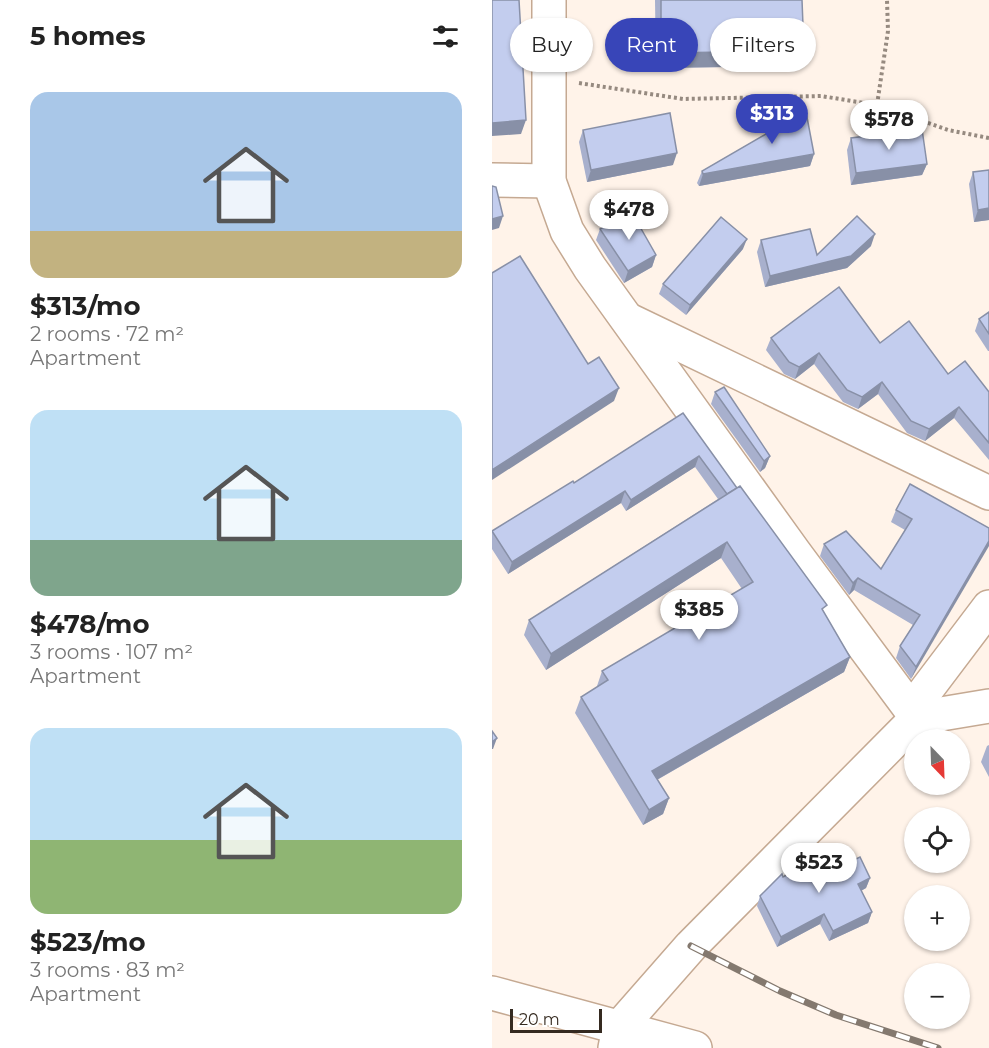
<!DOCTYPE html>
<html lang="en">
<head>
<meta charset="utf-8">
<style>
	:root { --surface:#fff; --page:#f6f6f6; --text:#222; --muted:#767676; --accent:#3845b8 }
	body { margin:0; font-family:Montserrat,sans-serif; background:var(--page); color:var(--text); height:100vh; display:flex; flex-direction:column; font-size:22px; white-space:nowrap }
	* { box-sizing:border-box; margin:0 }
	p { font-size:20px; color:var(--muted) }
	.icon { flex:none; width:33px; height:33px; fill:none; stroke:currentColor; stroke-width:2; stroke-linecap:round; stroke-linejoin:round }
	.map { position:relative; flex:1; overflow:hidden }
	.drawer { display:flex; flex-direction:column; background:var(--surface); width:492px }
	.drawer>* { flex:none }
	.banner { position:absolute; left:18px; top:18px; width:388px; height:54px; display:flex; gap:12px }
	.needle { width:39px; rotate:157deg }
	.buttons { position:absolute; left:412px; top:729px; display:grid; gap:12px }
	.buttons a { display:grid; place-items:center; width:66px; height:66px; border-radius:50%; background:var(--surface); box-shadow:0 2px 4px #0004; font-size:30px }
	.scale { position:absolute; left:18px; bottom:15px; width:92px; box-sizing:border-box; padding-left:6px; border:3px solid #352a20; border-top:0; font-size:16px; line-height:21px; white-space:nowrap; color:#352a20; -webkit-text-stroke:4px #fff; paint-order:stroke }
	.price { position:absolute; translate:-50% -51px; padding:0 14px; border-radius:21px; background:#fff; color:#222; font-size:20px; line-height:39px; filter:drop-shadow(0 2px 3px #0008) }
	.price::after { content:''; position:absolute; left:50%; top:36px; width:18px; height:14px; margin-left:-9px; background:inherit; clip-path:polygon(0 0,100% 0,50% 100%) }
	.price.current { background:var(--accent); color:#fff }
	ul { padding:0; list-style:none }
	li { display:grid; align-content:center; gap:12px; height:318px; padding:0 30px }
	li span { display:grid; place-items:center; height:186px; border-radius:18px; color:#555 }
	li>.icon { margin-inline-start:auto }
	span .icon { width:108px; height:108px; fill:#fffc; stroke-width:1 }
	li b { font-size:26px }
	h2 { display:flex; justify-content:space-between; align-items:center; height:72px; padding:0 30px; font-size:26px }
	.chip { padding:0 21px; border-radius:27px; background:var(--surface); box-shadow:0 2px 4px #0004; font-size:21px; line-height:54px }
	.chip.current { background:var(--accent); color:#fff }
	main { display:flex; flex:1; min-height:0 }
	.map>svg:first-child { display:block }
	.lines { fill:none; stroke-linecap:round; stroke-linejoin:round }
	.minor-casing { stroke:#c5a992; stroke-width:36 }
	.path { stroke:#968a80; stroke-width:4; stroke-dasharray:3 3; stroke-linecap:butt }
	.minor { stroke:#fff; stroke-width:33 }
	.rail-casing { stroke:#84796f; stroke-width:7 }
	.rail { stroke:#fff; stroke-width:4.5; stroke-dasharray:14; stroke-linecap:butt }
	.wall { fill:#a8b0cd }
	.shaded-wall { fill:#8890a7 }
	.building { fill:#c3cdee; stroke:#8890a7; stroke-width:1.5 }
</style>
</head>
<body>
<main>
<section class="drawer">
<h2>5 homes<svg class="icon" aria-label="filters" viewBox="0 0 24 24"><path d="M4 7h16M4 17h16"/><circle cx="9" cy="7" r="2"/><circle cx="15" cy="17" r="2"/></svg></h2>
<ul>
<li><span style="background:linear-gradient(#a9c7e8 75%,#c2b280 0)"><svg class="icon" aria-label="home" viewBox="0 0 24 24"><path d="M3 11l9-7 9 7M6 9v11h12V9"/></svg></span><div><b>$313/mo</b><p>2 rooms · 72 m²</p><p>Apartment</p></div></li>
<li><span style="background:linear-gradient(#bfe0f5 70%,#7fa58c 0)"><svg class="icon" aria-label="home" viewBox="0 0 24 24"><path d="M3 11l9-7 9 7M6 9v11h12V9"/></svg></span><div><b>$478/mo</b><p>3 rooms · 107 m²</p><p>Apartment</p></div></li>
<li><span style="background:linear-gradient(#bfe0f5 60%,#8fb573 0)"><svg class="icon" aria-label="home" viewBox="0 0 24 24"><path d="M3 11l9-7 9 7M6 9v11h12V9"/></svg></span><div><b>$523/mo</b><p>3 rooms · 83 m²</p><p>Apartment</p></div></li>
</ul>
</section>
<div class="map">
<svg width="497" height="1048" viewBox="0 0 497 1048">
	<rect width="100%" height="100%" fill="#fff3e9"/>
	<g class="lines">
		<g class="minor-casing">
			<g id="minor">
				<polyline points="57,0 57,181 75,231 98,268 302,552 425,718"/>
				<polyline points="0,180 57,181"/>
				<polyline points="139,321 497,493"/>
				<polyline points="425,718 432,693 497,607"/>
				<polyline points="0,993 203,1048"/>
				<polyline points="123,1048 127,1028 199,946 425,718 497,706"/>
			</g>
		</g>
		<g class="path">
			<polyline points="87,83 191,99 329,96 385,105 456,130 497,138"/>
			<polyline points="385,105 396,31 395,0"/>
		</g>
		<use href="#minor" class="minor"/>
		<g class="rail-casing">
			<polyline id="rail" points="199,946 288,991 344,1015 446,1048"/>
		</g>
		<use href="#rail" class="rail"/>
	</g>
	<g class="wall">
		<polygon points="163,0 310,0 312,51 306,66 164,68"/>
		<polygon points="283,118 322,154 318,166 207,186 205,183 210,171 279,131 279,130"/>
		<polygon points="91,130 181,165 95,182 87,142"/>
		<polygon points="359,138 435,164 430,175 359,185 355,150"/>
		<polygon points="497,170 497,220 482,222 477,184 481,172"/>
		<polygon points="108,229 164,255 160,267 132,283 104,240"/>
		<polygon points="269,240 325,255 379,246 355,268 273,287 265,252"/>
		<polygon points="251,249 194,315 167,294 171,284"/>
		<polygon points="497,312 497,351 496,351 483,331 487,319"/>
		<polygon points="279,338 388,343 497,392 497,460 462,418 433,441 415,433 386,394 366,409 351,402 322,364 303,379 292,374 274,350"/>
		<polygon points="223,392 278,456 273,468 268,472 219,404"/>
		<polygon points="191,413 332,612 358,657 352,672 165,780 177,798 171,814 151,825 83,713 89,697 105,687 105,686 110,671 250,589 229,558 54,670 32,635 37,620 226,499 203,467 134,511 129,503 16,574 0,549 0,531 82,483"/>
		<polygon points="404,510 497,528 419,679 404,658 408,646 421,625 362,590 357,595 328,556 332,544 389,569 413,530 399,522"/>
		<polygon points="497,745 497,777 489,762 495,746"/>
		<polygon points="356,863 378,878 374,888 369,891 380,912 376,923 337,941 328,924 285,947 265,906 268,896 291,877"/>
	</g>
	<g class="shaded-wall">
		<polygon points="312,51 306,66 164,68 169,53"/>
		<polygon points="34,120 29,134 0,136 0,123"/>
		<polygon points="185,153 181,165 95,182 99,170"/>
		<polygon points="322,154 318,166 207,186 211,174"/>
		<polygon points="435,164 430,175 359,185 364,173"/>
		<polygon points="497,208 497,220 482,222 486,210"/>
		<polygon points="11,216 7,228 0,230 0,219"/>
		<polygon points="383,234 379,246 355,268 273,287 278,276"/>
		<polygon points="255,239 251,249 194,315 198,305"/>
		<polygon points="164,255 160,267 132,283 136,271"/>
		<polygon points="327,353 322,364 303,379 307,367"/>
		<polygon points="390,382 386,394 366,409 370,397"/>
		<polygon points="127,388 122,401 0,480 0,470"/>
		<polygon points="467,407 462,418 433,441 437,429"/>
		<polygon points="207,456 203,467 134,511 139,500"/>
		<polygon points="278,456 273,468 268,472 272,461"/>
		<polygon points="133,491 129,503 16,574 20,562"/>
		<polygon points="497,541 497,546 419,679 424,667"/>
		<polygon points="235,542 229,558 54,670 59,654"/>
		<polygon points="366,578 362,590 357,595 361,583"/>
		<polygon points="358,657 352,672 154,786 160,771"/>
		<polygon points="5,738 1,749 0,749 0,742"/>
		<polygon points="177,798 171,814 151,825 157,810"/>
		<polygon points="378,878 374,888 363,894 366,884"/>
		<polygon points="380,912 376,923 337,941 341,931"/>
		<polygon points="332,914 328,924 285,947 289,937"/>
	</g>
	<g class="building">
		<polygon points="0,0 27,0 34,120 0,123"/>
		<polygon points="169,0 310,0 312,51 169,53"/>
		<polygon points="314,112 322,154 211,174 210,171 286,127 283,118"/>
		<polygon points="178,113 185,153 99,170 91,130"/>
		<polygon points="430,129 435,164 364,173 359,138"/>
		<polygon points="497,170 497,208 486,210 481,172"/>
		<polygon points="0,186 4,187 11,216 0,219"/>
		<polygon points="139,211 164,255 136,271 108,229"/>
		<polygon points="365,216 383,234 359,256 278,276 269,240 318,229 325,255"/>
		<polygon points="229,217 255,239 198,305 171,284"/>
		<polygon points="28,256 96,364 107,357 127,388 0,470 0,273"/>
		<polygon points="347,287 388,343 417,321 456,374 473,361 497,392 497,443 467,407 437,429 419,421 390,382 370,397 355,390 327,353 307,367 297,362 279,338"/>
		<polygon points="497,312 497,334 487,319"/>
		<polygon points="232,387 278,456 272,461 223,392"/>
		<polygon points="191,413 245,488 235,494 207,456 139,500 133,491 20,562 0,531 81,481 82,483"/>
		<polygon points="418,484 497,528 497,541 424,667 408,646 428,615 366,578 361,583 332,544 354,531 389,569 420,519 404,510"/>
		<polygon points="248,486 335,605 330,609 358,657 160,771 177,798 157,810 89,697 116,680 110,671 261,582 235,542 59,654 37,620"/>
		<polygon points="0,731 5,738 0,742"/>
		<polygon points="349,849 356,863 368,857 378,878 366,884 380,912 341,931 332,914 289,937 268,896 290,874 291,877"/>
	</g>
</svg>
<div class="buttons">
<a><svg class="needle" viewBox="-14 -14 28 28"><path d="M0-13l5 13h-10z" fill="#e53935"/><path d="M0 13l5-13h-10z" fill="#767676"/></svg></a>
<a><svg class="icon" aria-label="locate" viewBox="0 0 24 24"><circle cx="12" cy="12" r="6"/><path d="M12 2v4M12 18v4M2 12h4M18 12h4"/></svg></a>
<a>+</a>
<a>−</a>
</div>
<div class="scale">20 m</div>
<b class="price current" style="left:280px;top:145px">$313</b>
<b class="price" style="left:397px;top:151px">$578</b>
<b class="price" style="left:137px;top:241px">$478</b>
<b class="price" style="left:207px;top:641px">$385</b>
<b class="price" style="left:327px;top:894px">$523</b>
<div class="banner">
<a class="chip">Buy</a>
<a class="chip current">Rent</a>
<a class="chip">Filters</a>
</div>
</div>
</main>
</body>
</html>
